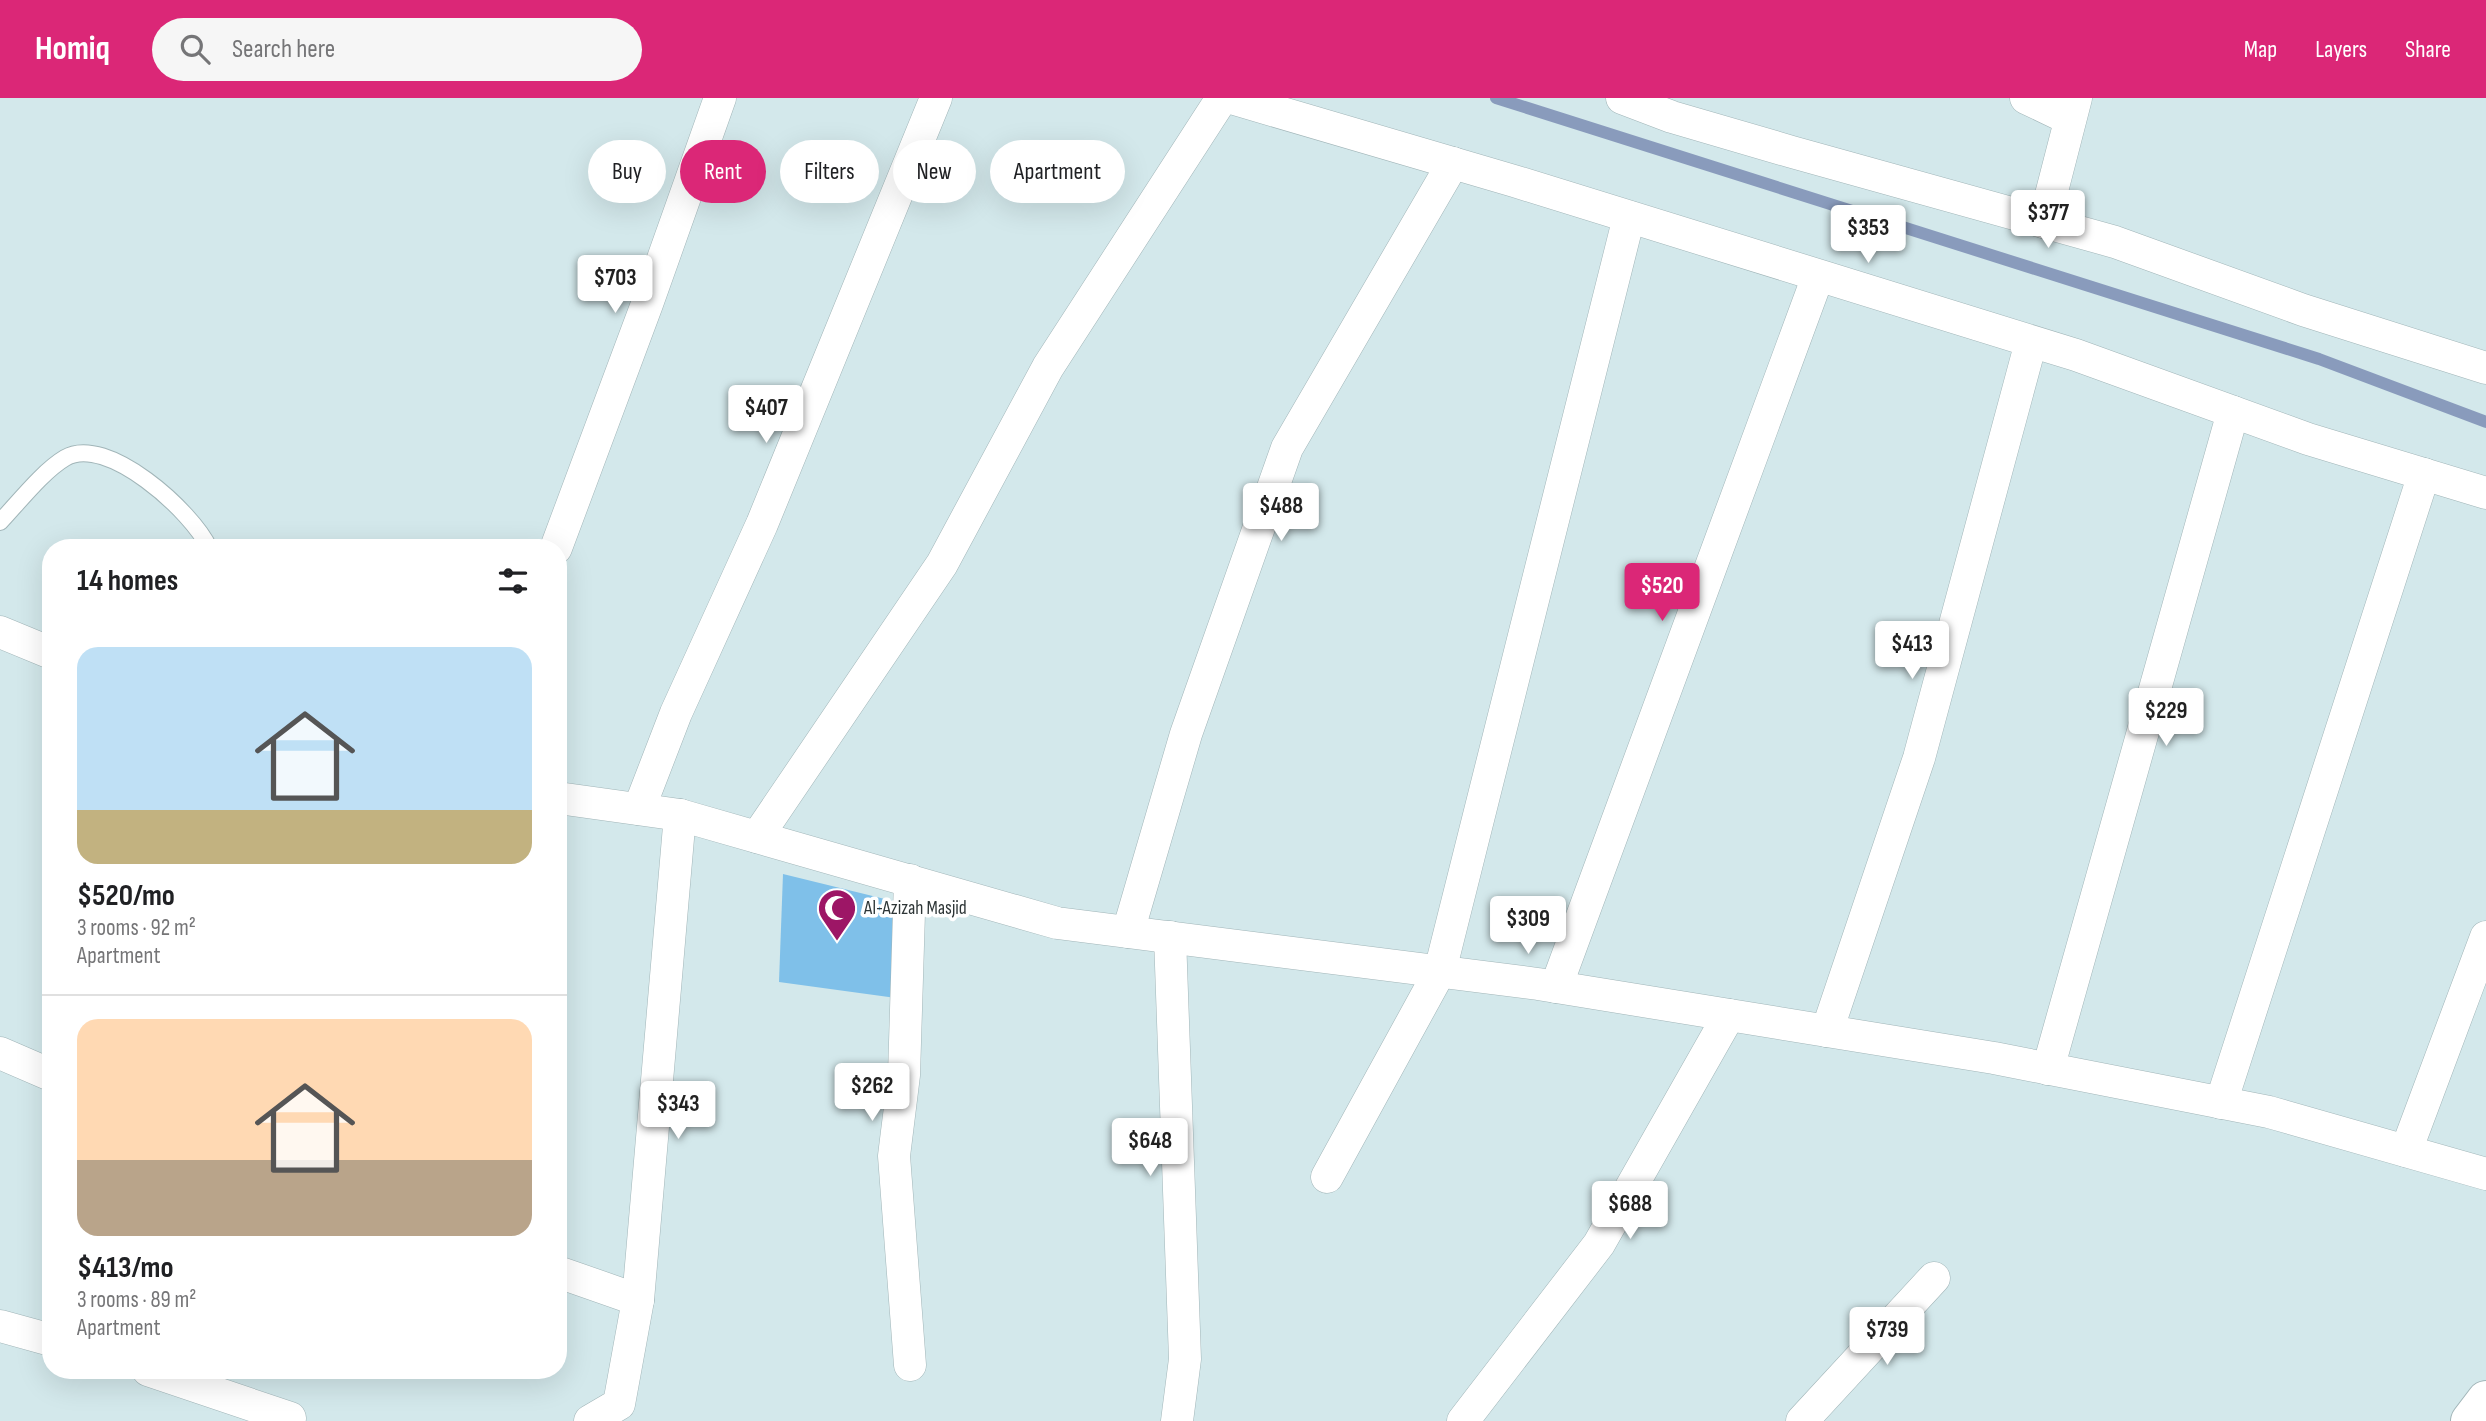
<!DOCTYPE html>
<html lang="en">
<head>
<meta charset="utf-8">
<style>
	:root { --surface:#fff; --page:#f6f6f6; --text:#202124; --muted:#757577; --line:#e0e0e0; --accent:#db2777 }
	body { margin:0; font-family:"Sofia Sans Condensed",sans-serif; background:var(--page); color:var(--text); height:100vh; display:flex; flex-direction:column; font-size:26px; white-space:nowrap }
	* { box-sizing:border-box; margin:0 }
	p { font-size:23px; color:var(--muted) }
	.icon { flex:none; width:38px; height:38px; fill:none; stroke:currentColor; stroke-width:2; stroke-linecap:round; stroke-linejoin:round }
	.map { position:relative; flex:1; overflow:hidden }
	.panel { position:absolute; left:42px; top:441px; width:525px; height:840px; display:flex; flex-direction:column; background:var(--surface); border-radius:28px; box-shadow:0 7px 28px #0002 }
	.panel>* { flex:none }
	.banner { position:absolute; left:588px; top:42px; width:665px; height:63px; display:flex; gap:14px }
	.price { position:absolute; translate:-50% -60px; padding:0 16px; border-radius:7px; background:#fff; color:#222; font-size:23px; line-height:46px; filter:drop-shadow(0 2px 4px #0008) }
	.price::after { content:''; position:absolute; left:50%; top:42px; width:21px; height:16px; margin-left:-10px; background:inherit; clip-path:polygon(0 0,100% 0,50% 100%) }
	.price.on { background:var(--accent); color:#fff }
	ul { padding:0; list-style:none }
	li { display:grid; align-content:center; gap:14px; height:371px; padding:0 35px }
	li+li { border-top:2px solid var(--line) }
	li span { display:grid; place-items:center; height:217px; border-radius:21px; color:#555 }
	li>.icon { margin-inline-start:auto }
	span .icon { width:126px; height:126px; fill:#fffc; stroke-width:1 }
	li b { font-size:30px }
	h2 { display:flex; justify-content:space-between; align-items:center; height:84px; padding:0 35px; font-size:30px }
	.pill { padding:0 24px; border-radius:32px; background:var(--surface); box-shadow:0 7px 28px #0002; font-size:24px; line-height:63px }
	.pill.on { background:var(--accent); color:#fff }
	header { display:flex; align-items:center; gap:42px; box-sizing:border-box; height:98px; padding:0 35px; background:var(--accent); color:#fff }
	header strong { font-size:33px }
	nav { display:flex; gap:38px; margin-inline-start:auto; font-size:24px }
	.search { width:490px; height:63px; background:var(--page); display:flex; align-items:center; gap:18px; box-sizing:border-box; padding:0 24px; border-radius:38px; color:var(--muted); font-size:26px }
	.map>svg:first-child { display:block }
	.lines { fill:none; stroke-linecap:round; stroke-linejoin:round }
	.stream { stroke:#899bbc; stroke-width:12 }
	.building { fill:#7fc0e9 }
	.lane-casing { stroke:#a1b5b8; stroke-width:18 }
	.street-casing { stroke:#a1b5b8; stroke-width:33 }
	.secondary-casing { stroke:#a1b5b8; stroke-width:40 }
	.lane { stroke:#fff; stroke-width:16 }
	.street { stroke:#fff; stroke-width:32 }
	.secondary { stroke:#fff; stroke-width:38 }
	.labels { text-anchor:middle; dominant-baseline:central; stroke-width:7; stroke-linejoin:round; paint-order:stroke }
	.poi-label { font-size:19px; fill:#2e3637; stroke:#fff; text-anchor:start }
</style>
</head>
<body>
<header>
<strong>Homiq</strong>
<div class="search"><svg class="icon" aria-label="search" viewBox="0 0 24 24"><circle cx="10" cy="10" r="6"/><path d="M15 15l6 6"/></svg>Search here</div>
<nav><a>Map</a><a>Layers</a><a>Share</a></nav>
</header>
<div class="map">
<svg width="2486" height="1323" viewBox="0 0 2486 1323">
	<rect width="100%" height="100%" fill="#d3e8eb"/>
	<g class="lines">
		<polyline class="stream" points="1496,0 2319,261 2486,324"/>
	</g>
	<polygon class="building" points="783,776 893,803 896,900 779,884"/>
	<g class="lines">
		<g class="lane-casing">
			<path id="lane" d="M0,424C18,405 43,373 65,360C106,335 193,414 209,450"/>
		</g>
		<g class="street-casing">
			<g id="street">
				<polyline points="1231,0 1514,83 2076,257 2308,341 2486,395"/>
				<polyline points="1622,0 1672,19 1792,54 2115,144 2303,212 2486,270"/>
				<polyline points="2026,0 2070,21"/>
				<polyline points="2044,124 2076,0"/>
				<polyline points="556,450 647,206 720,0"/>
				<polyline points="0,534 51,555"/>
				<polyline points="558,700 680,717 1057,825 1538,886 1994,960 2269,1014 2486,1076"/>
				<polyline points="639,711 676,615 762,426 936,0"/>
				<polyline points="757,739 942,466 1048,269 1222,0"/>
				<polyline points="910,782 904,977 894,1058 910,1267"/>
				<polyline points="1128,834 1186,636 1287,350 1453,65"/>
				<polyline points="1170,839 1185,1261 1177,1323"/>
				<polyline points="1556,889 1818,178"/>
				<polyline points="1827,933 1919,660 2031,244"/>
				<polyline points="0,955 51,977"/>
				<polyline points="2048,971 2233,314"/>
				<polyline points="2221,1005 2424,376"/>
				<polyline points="2406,1053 2486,839"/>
				<polyline points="1327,1079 1440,873 1629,119"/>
				<polyline points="558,1174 638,1202"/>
				<polyline points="0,1228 51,1242"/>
				<polyline points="148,1272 290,1320"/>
				<polyline points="590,1323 619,1306 638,1202 680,717"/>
				<polyline points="1463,1323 1599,1146 1729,917"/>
				<polyline points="1802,1323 1934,1180"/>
			</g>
		</g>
		<g class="secondary-casing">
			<polyline id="secondary" points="2470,1323 2486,1302"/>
		</g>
		<use href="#lane" class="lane"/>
		<use href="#street" class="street"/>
		<use href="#secondary" class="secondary"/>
	</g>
	<defs>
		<g id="mosque-pin" transform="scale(2.0125)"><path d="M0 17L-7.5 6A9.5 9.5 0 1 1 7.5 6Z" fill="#9d1666" stroke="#fff"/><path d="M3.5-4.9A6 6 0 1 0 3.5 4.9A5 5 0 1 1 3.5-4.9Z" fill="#fff"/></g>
	</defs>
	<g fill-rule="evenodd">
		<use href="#mosque-pin" x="837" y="810"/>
	</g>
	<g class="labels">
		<g class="poi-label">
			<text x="864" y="810">Al-Azizah Masjid</text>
		</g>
	</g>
</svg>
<b class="price" style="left:2048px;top:152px">$377</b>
<b class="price" style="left:1868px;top:167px">$353</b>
<b class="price" style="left:615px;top:217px">$703</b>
<b class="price" style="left:766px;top:347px">$407</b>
<b class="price" style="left:1281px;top:445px">$488</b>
<b class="price on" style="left:1662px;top:525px">$520</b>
<b class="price" style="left:1912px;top:583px">$413</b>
<b class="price" style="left:2166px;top:650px">$229</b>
<b class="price" style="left:1528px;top:858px">$309</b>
<b class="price" style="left:872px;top:1025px">$262</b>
<b class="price" style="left:678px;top:1043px">$343</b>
<b class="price" style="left:1150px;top:1080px">$648</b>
<b class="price" style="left:1630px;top:1143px">$688</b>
<b class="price" style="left:1887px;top:1269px">$739</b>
<div class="banner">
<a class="pill">Buy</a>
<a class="pill on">Rent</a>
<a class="pill">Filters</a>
<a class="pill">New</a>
<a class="pill">Apartment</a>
</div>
<section class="panel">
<h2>14 homes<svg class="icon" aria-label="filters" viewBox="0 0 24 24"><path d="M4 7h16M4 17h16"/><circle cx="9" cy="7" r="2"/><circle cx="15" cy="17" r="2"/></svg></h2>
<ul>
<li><span style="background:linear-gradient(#bfe0f5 75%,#c2b280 0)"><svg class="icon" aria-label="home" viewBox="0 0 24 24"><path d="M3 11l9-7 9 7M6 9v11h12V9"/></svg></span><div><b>$520/mo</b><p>3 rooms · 92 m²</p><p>Apartment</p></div></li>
<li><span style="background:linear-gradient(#ffd9b3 65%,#b9a48a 0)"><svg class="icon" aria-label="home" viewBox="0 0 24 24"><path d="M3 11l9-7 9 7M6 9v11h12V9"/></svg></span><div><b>$413/mo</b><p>3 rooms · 89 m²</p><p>Apartment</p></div></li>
</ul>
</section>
</div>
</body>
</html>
